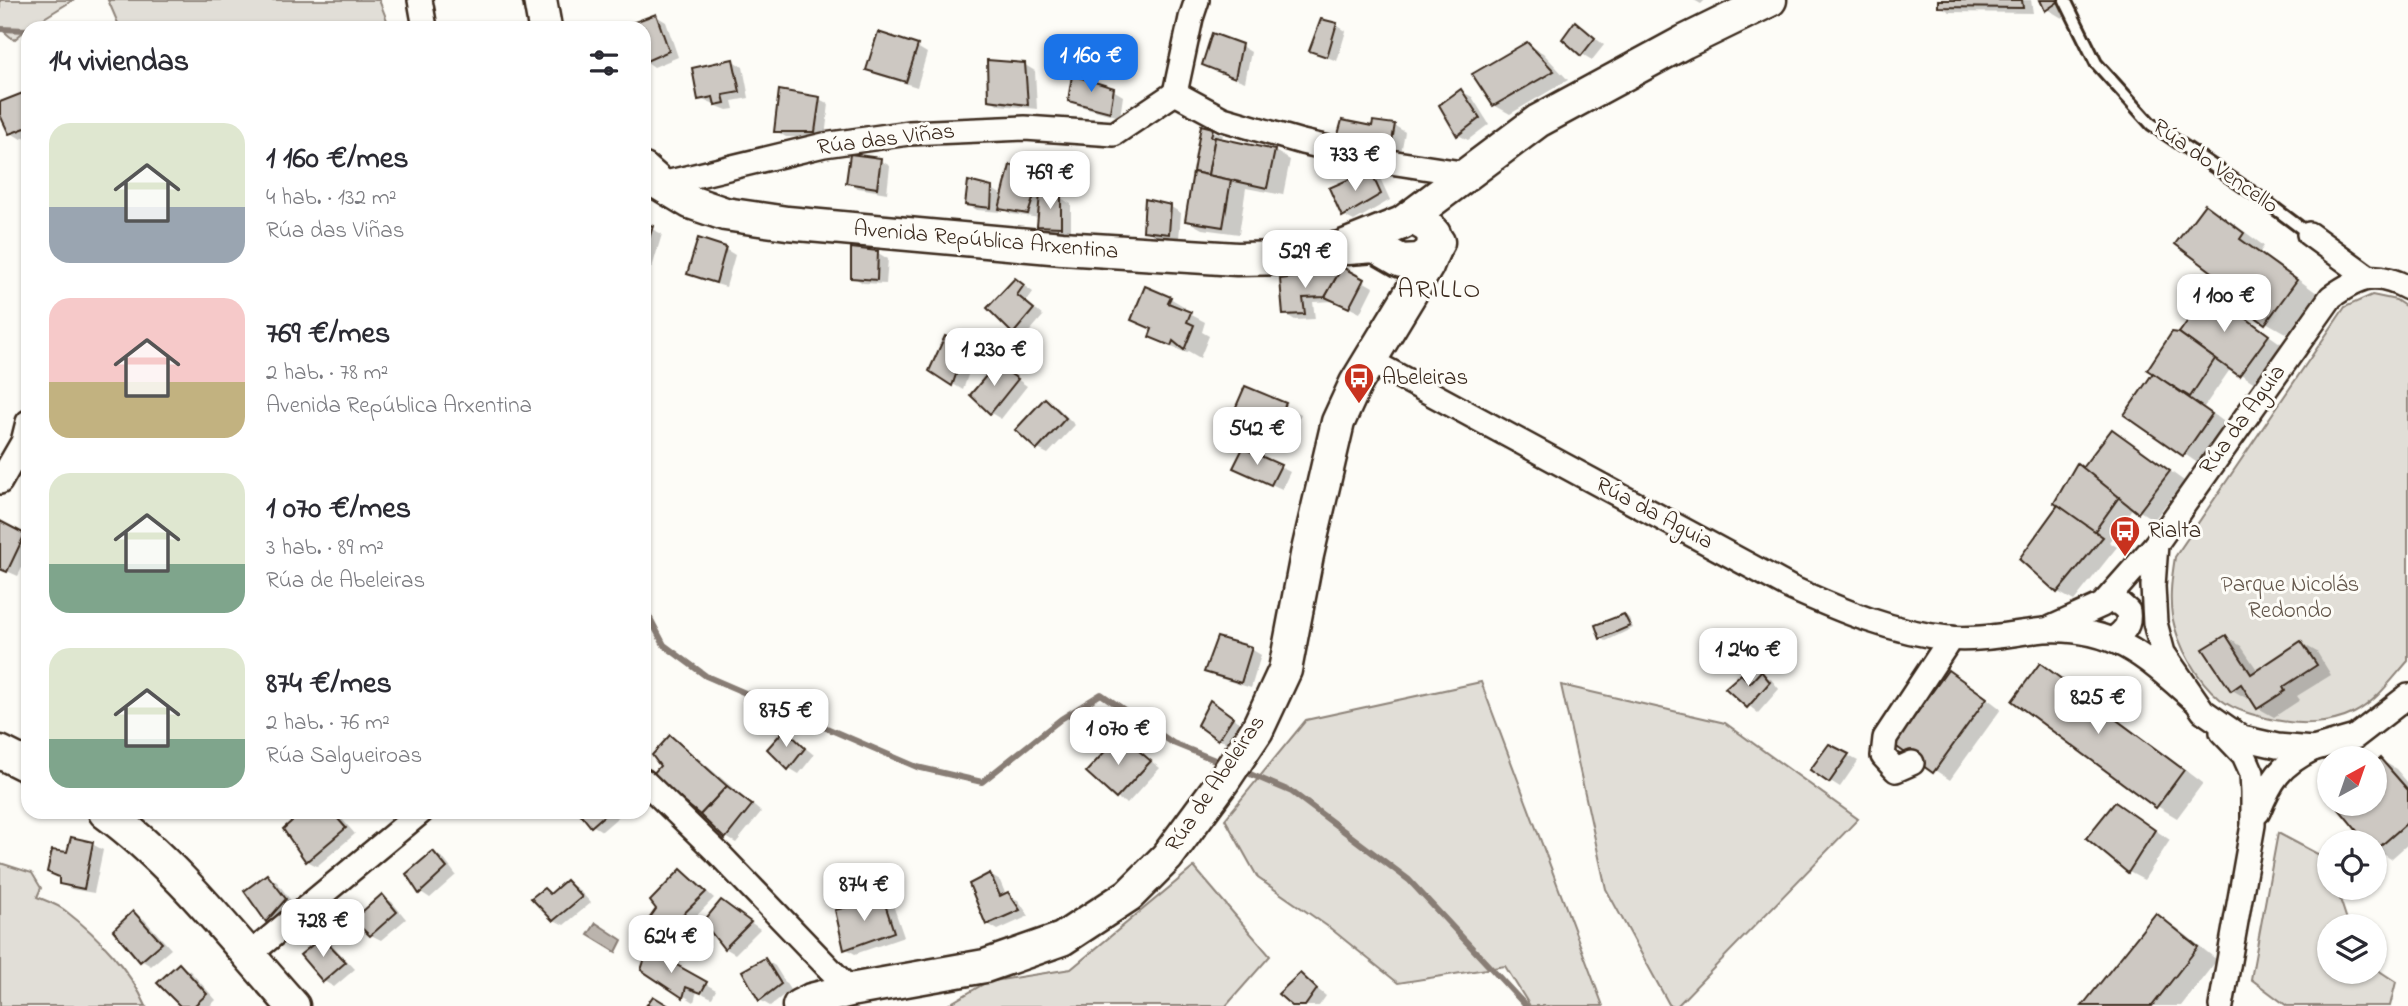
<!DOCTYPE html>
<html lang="es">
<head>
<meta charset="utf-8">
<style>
	:root { --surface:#fff; --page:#f2f2f3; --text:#2b2b33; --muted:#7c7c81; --accent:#1a73e8 }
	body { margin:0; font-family:"Indie Flower",sans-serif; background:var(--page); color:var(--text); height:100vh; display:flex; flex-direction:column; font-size:26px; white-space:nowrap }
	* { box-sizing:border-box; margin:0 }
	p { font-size:23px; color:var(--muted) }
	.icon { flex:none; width:38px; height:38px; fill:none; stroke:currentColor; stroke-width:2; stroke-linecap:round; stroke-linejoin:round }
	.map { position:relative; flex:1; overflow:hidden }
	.details { position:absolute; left:21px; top:21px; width:630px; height:798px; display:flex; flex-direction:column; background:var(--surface); border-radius:21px; box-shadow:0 2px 5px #0004 }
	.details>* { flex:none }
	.needle { width:46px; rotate:40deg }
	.tools { position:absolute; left:2317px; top:746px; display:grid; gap:14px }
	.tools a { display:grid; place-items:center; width:70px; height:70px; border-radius:50%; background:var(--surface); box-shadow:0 2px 5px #0004; font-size:35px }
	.price { position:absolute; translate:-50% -60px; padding:0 16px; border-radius:14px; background:#fff; color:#222; font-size:23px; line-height:46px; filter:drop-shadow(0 2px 4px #0008) }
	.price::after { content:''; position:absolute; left:50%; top:42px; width:21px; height:16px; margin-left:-10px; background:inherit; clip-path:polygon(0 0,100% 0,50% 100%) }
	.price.on { background:var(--accent); color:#fff }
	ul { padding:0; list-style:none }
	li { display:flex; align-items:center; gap:21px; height:175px; padding:0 28px }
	li span { display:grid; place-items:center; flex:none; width:196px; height:140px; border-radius:21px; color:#555 }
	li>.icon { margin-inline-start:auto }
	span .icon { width:84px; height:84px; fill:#fffc; stroke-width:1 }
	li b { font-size:30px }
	h2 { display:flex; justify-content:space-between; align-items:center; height:84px; padding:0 28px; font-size:30px }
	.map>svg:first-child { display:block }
	.green { fill:#e1ded7; stroke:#8e847a; stroke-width:2 }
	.water { fill:#bbb4ad; stroke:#887d74; stroke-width:2 }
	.shadow { fill:#0003 }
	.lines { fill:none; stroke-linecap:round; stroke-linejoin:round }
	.stream { stroke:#887d74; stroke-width:6 }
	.building { fill:#cdc8c2; stroke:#3b2a1e; stroke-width:2 }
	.lane-casing { stroke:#3b2a1e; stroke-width:16 }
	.street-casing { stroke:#3b2a1e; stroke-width:28 }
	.secondary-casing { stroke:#3b2a1e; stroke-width:37 }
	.lane { stroke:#fdfcf7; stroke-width:10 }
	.street { stroke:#fdfcf7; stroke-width:23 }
	.secondary { stroke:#fdfcf7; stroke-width:32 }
	.labels { text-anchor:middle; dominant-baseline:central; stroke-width:6; stroke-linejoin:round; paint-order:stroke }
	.street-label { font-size:23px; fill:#3b2a1e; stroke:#fdfcf7 }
	.poi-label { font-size:23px; fill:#3b2a1e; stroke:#fdfcf7; text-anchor:start }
	.park-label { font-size:23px; fill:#64574c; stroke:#fdfcf7 }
	.quarter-label { font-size:26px; letter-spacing:2px; fill:#3b2a1e; stroke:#fdfcf7 }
</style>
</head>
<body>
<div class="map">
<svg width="2408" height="1006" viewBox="0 0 2408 1006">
	<rect width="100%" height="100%" fill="#fdfcf7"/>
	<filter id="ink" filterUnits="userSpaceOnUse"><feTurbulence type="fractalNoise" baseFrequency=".0143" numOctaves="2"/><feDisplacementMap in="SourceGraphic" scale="14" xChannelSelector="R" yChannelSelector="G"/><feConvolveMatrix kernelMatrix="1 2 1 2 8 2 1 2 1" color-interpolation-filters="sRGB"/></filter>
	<g filter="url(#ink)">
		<g class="green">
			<polygon points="0,0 73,0 28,28 14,40 0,28"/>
			<polygon points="108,0 379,0 390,28 120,28"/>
			<path d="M2372,295L2396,300L2408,308V661C2392,679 2376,702 2354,713C2330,725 2300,725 2275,720C2257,716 2235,711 2220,699C2196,679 2178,646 2172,616C2169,596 2172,576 2175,557L2345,307Z"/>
			<polygon points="1481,682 1603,1006 1530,1006 1505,966 1398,983 1330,928 1258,878 1225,819 1306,720"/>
			<polygon points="1561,685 1725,723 1858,819 1677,1006 1670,1006 1606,889"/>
			<polygon points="2278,833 2327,859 2329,866 2329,887 2336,887 2349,926 2329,926 2329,971 2375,971 2375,968 2396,982 2390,1006 2287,1006 2251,979"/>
			<path d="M0,863L32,873L41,888L37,897C47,901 59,905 67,912C98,936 130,970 146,1006H0Z"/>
			<polygon points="1194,867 1270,956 1226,1006 946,1006 987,982 1071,969"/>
		</g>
		<polygon class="water" points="596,923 622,940 616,952 588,935"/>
		<g class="shadow">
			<polygon points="1694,0 1705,0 1701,4"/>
			<polygon points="1940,0 2031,0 2033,13 1950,12 1940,6"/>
			<polygon points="2042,0 2067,0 2072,11 2062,18 2047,9"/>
			<polygon points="656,16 666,22 678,57 654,67 644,60 644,28 632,28"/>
			<polygon points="1576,23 1604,45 1592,60 1582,54"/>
			<polygon points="1336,25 1346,31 1337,61 1311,51"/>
			<polygon points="880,35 917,47 927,53 917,87 879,75 869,69"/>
			<polygon points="1527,44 1543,53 1568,80 1510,114 1494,105"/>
			<polygon points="1241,46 1251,52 1245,82 1214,70"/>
			<polygon points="733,61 743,67 749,98 732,101 734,109 727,110 700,99"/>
			<polygon points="1025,65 1035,71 1037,109 999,105 989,99"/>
			<polygon points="1113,90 1123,96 1120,117 1080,106 1070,101"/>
			<polygon points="1461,91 1472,97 1489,124 1468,140 1458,135"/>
			<polygon points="28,93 28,136 21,139 11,133 0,111 0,104"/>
			<polygon points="819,99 829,104 825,137 786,137 776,131"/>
			<polygon points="1395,126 1405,132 1400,158 1338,141 1373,128"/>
			<polygon points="1202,127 1223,135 1221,140 1275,151 1290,160 1283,195 1246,188 1239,234 1202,229 1186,220 1200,174 1195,171"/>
			<polygon points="880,160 890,166 887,193 858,188 847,182"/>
			<polygon points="1370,172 1380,178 1390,200 1354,221 1344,216"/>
			<polygon points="1040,176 1050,182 1046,196 1061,198 1071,204 1071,231 1049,230 1039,225 1040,218 1011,214 1001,208 1000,212 977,210 967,204 992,189 1004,196"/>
			<polygon points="2205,206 2226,218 2264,246 2260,252 2317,293 2287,334 2266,322 2208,279 2214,271"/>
			<polygon points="1171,207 1181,213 1179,239 1155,236 1145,230"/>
			<polygon points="644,225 662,234 652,268 644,266"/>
			<polygon points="725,249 735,255 726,287 699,279 689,273"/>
			<polygon points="878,253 888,259 886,284 863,283 853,277"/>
			<polygon points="1342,269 1373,287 1360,313 1336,301 1313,302 1315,319 1295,320 1285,314 1320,276"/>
			<polygon points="1016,280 1033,292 1026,302 1043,316 1024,338 1014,333"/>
			<polygon points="2210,294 2283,345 2255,383 2231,368 2204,407 2227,424 2199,464 2127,414"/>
			<polygon points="1170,298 1185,307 1184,311 1205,322 1202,332 1209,336 1200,358 1188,351 1187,353 1166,345 1151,336 1153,330 1133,320"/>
			<polygon points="965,348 975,354 963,390 931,371"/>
			<polygon points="1007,372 1027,386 1001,419 991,413 973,395"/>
			<polygon points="1246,388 1301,414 1284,451 1246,433"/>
			<polygon points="1046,400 1056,406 1075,425 1048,454 1038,449"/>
			<polygon points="2127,440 2184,481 2154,520 2133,507 2109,542 2117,547 2074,601 2058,592 2021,559 2084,469"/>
			<polygon points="1280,467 1290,472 1282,489 1246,473"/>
			<polygon points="0,523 28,537 28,555 18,576 0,568"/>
			<polygon points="1624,615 1629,618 1633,628 1606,641 1601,638"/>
			<polygon points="2226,637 2241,646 2258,671 2301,643 2317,652 2331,675 2297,696 2300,700 2274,717 2258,708 2251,697 2248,699 2232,690"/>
			<polygon points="1251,649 1261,655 1251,688 1216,677 1206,671"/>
			<polygon points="2040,666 2061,677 2203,783 2177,818 2157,806"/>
			<polygon points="1761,674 1771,679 1779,689 1758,713 1727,688 1741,676 1752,683"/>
			<polygon points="1964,681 2001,709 1950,780 1897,745"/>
			<polygon points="1220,708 1242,724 1229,745 1199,724"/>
			<polygon points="785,731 814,755 799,774 789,768"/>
			<polygon points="670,737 680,743 761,812 736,843 726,837 655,775 663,766"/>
			<polygon points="1120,737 1160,768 1127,804 1117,798 1088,772"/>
			<polygon points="1830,746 1858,761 1840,787 1813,770"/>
			<polygon points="2381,760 2396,769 2408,783 2408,844 2391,859 2375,849 2375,765"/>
			<polygon points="2116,804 2170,840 2144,880 2129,872"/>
			<polygon points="305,812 336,812 355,834 317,866 307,861"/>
			<polygon points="581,812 624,812 602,831 592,825"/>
			<polygon points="92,844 103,850 94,893 71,889 60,883 68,854"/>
			<polygon points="433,853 443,858 456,875 430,898 421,892"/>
			<polygon points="681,871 691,877 714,898 675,938 665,932"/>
			<polygon points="990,875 1000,881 1006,895 1018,900 1029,916 998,930 988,924"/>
			<polygon points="267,876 277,882 295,906 277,926 267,921"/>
			<polygon points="567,883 577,888 591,903 564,925 554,920 544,890 552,895"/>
			<polygon points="382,896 392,902 406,919 381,940 371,935"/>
			<polygon points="883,900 893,905 904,937 855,954 845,948"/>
			<polygon points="731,908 760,929 735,954 725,948 706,922"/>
			<polygon points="134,914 144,919 171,949 151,966 141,960"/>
			<polygon points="2156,916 2177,928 2217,960 2181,1006 2084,1006"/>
			<polygon points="322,939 332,945 355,969 334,987 324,981"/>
			<polygon points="649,951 716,990 712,998 697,991 694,1002 643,970"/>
			<polygon points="765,960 775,966 790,990 770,1006 760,1000"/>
			<polygon points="179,965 190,971 216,1000 210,1006 183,1006"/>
			<polygon points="1300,975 1326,996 1319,1006 1295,1006"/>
		</g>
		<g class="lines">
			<g class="stream">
				<polyline points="0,29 28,30"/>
				<polyline points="644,607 664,645 706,676 917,767 982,782 1061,719 1101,694 1173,743 1215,760"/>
				<polyline points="1250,774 1292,792 1409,880 1526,1006"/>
			</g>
		</g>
		<g class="building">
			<polygon points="1938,0 2022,0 2023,8 1938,7"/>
			<polygon points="2040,0 2057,0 2058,2 2045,11"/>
			<polygon points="656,14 669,51 644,62 644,28 631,28 629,24"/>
			<polygon points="1321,19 1337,23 1327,57 1309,51"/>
			<polygon points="1575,21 1595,38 1581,56 1562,39"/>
			<polygon points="878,32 918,45 906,82 866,70"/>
			<polygon points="1212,33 1242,44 1235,78 1202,65"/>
			<polygon points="1527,42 1554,71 1493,106 1472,74"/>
			<polygon points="733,59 740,92 723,95 725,103 715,105 713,97 698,100 692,68"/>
			<polygon points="987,60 1025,63 1028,105 988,100"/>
			<polygon points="1072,75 1114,88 1110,112 1068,101"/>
			<polygon points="1461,89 1480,118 1457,136 1439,105"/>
			<polygon points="779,90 820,97 815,132 774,132"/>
			<polygon points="28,91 28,127 9,134 0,115 0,102"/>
			<polygon points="1342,120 1372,126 1373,121 1395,124 1390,153 1336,142"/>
			<polygon points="1201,125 1213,128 1211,137 1215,137 1208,175 1193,172"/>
			<polygon points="1215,137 1275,150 1267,188 1208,175"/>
			<polygon points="850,154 881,158 877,188 846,183"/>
			<polygon points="1010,165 1041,175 1028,214 999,209"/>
			<polygon points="1370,170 1381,194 1342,217 1329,188"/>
			<polygon points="1193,172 1231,180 1223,227 1185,221"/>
			<polygon points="968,181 992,187 991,208 965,205"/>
			<polygon points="1040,194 1061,196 1061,227 1037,226"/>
			<polygon points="1145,199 1171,205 1169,234 1143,231"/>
			<polygon points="2205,204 2244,233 2240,239 2297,280 2265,324 2206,280 2212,272 2175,244"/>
			<polygon points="644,223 653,226 644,255"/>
			<polygon points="698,238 726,247 716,283 687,274"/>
			<polygon points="851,248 878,251 877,280 851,278"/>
			<polygon points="1342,267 1364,279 1349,308 1325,297"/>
			<polygon points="1342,267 1325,297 1303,298 1305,314 1283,315 1280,279 1319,274"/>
			<polygon points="1015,278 1024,285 1017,295 1034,309 1013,334 987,308"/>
			<polygon points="1145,286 1171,297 1168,303 1191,312 1187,322 1194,325 1184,350 1173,341 1171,346 1149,337 1152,329 1131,320"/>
			<polygon points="2209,291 2269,335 2239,376 2179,333"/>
			<polygon points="2172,332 2179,333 2215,359 2190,397 2147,370"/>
			<polygon points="945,336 966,346 952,386 929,371"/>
			<polygon points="996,364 1018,379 990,414 970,395"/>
			<polygon points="2153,373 2212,414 2183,456 2124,415"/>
			<polygon points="1245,386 1286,403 1268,444 1228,425"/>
			<polygon points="1045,398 1066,418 1037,450 1015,430"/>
			<polygon points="2112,429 2170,471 2138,513 2082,468"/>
			<polygon points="1243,448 1281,465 1271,485 1233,468"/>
			<polygon points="2077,463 2119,497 2094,532 2054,503"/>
			<polygon points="2058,505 2103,537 2057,593 2019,559"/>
			<polygon points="0,521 25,534 7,572 0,569"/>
			<polygon points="1624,614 1630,626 1600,639 1595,625"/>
			<polygon points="2226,635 2251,674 2301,641 2317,665 2283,687 2285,691 2257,709 2241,684 2231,691 2203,649"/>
			<polygon points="1217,637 1252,647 1241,683 1204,672"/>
			<polygon points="2040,663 2184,770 2156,808 2012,701"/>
			<polygon points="1948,670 1987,698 1933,773 1894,745"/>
			<polygon points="1761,671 1770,682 1747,708 1725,688 1741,674 1750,683"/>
			<polygon points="1210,700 1233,717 1218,740 1197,725"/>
			<polygon points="785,729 805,748 788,770 767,749"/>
			<polygon points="670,735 727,786 700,815 652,775 660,766 652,755"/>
			<polygon points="1120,735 1151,761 1116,799 1086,772"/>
			<polygon points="1829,744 1849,754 1829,783 1810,770"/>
			<polygon points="2380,758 2408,790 2408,822 2375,851 2375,842 2366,842 2334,803 2375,803 2375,763"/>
			<polygon points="727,786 752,805 725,839 700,815"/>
			<polygon points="2115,802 2155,830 2128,873 2086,838"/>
			<polygon points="302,812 332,812 346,828 306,862 283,829"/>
			<polygon points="579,812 608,812 591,827"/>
			<polygon points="71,837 93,842 84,889 59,884 59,877 47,872 52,850 67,852"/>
			<polygon points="433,851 447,868 419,894 406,874"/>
			<polygon points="681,869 706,892 664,933 649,919 656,909 650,901"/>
			<polygon points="990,873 1000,896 1008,892 1020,910 986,925 969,884"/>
			<polygon points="267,874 286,899 266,922 244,891"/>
			<polygon points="566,880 582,897 553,921 531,898 544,888 550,894"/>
			<polygon points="382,894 397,912 370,936 353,920"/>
			<polygon points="883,898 894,932 844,950 835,910"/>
			<polygon points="721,900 751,922 724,949 703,922"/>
			<polygon points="133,911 162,943 140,962 113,930"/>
			<polygon points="2156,913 2198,947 2152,1006 2082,1006"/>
			<polygon points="322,937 346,962 323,982 300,955"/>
			<polygon points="648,949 707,982 701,993 686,987 683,998 641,970"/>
			<polygon points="765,958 781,984 759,1001 742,971"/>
			<polygon points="179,963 207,994 194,1006 180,1006 157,983"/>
			<polygon points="1300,973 1317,989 1305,1006 1292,1006 1278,994"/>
			<polygon points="653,996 669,1006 646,1006"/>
		</g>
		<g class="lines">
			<g class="lane-casing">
				<polyline id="lane" points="2065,0 2096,63 2151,124 2265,201 2309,234"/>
			</g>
			<g class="street-casing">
				<g id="street">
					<polyline points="420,0 425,28"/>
					<polyline points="1175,93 1191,18 1197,0"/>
					<polyline points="653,186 824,145 909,133 1025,128 1114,134 1175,93 1223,119 1302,142 1390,162 1468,174"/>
					<polyline points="2309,234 2368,277"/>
					<path d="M1369,360L1791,588C1842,611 1892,632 1948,638C1980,641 2012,633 2044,630C2113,626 2145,656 2193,699"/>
					<polyline points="0,482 23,442 28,422"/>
					<polyline points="2156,544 2153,586 2155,623 2163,653 2203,711 2242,738 2277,746 2313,749 2355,737 2408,696"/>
					<path d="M2107,601L2119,603L2128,611C2130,626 2125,630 2114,639"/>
					<path d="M2051,628L2102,605L2156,544L2331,297C2360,276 2376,271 2408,288"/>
					<polyline points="1912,763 1896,770 1883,756 1885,738 1951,638"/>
					<polyline points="644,781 720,855 850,990"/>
					<path d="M2258,812C2271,780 2280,765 2313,749"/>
					<polyline points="248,956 421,812"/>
					<polyline points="2221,1006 2253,825 2253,793 2252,773 2244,755 2222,732"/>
				</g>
			</g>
			<g class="secondary-casing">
				<g id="secondary">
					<polyline points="540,0 545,28"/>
					<polyline points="644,170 660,184 690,202 725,214 787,223 1062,248 1237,259 1289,258 1340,248 1402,223 1538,121 1684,42 1770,0"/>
					<polyline points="1348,248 1375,246 1401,261 1420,260 1433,251 1438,242"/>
					<polyline points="0,752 28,766"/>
					<path d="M105,812C177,865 233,939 293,1006"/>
					<polyline points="799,1006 811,1000 850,990 985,966 1062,939 1129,895 1167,857 1223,781 1257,730 1285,670 1307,555 1338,422 1356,383 1427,266 1433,251 1434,234 1427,226 1412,217"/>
				</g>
			</g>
			<use href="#lane" class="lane"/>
			<use href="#street" class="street"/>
			<use href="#secondary" class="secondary"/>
		</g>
	</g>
	<defs>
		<g id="bus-pin" transform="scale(1.575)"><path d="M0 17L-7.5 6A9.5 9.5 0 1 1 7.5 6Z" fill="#c8321e" stroke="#fdfcf7"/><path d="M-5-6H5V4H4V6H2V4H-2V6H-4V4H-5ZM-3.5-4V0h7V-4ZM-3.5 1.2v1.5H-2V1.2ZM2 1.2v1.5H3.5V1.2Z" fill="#fff"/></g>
	</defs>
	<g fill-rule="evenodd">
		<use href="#bus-pin" x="1359" y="378"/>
		<use href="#bus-pin" x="2125" y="531"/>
	</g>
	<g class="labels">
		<g class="street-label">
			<text transform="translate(886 140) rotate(-7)">Rúa das Viñas</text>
			<text transform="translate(2215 167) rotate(35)">Rúa do Vencello</text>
			<text transform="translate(986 241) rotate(5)">Avenida República Arxentina</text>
			<text transform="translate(2243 420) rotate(-54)">Rúa da Aguia</text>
			<text transform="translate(1654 514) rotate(28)">Rúa da Aguia</text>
			<text transform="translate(1216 784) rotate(-56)">Rúa de Abeleiras</text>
		</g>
		<g class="poi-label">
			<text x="1382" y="378">Abeleiras</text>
			<text x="2148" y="531">Rialta</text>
		</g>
		<g class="park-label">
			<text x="2290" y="585">Parque Nicolás<tspan x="2290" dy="26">Redondo</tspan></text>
		</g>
		<g class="quarter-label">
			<text x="1440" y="291">ARILLO</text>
		</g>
	</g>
</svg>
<div class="tools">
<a><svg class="needle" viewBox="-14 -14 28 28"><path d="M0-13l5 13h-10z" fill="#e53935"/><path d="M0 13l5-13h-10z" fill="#7c7c81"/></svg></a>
<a><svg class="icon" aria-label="locate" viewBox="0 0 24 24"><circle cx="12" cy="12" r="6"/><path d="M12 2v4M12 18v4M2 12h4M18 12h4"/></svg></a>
<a><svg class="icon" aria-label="layers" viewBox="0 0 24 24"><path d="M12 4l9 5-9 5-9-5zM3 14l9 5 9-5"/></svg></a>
</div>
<b class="price on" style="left:1091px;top:94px">1 160 €</b>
<b class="price" style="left:1355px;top:193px">733 €</b>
<b class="price" style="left:1050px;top:211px">769 €</b>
<b class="price" style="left:1305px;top:290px">529 €</b>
<b class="price" style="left:2224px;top:334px">1 100 €</b>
<b class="price" style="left:994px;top:388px">1 230 €</b>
<b class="price" style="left:1257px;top:467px">542 €</b>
<b class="price" style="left:1748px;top:688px">1 240 €</b>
<b class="price" style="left:2098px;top:736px">825 €</b>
<b class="price" style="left:786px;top:749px">875 €</b>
<b class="price" style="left:1118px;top:767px">1 070 €</b>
<b class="price" style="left:864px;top:923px">874 €</b>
<b class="price" style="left:323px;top:959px">728 €</b>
<b class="price" style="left:671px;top:975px">624 €</b>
<section class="details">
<h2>14 viviendas<svg class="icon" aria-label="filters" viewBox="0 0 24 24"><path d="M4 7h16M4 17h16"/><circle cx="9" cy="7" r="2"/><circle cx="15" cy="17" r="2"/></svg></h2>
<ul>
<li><span style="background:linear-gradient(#dfe7d0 60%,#9aa5b1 0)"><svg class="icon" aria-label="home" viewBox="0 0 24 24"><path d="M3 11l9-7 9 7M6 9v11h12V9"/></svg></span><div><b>1 160 €/mes</b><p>4 hab. · 132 m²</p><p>Rúa das Viñas</p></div></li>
<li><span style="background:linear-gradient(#f6c9c9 60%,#c2b280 0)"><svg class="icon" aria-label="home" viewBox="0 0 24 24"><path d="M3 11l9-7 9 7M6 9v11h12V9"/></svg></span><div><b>769 €/mes</b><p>2 hab. · 78 m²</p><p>Avenida República Arxentina</p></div></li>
<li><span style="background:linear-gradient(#dfe7d0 65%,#7fa58c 0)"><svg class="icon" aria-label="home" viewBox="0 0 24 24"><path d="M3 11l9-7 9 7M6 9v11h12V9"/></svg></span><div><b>1 070 €/mes</b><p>3 hab. · 89 m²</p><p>Rúa de Abeleiras</p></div></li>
<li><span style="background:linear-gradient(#dfe7d0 65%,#7fa58c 0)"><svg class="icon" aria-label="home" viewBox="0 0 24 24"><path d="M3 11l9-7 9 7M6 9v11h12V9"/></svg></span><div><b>874 €/mes</b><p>2 hab. · 76 m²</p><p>Rúa Salgueiroas</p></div></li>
</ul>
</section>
</div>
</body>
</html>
